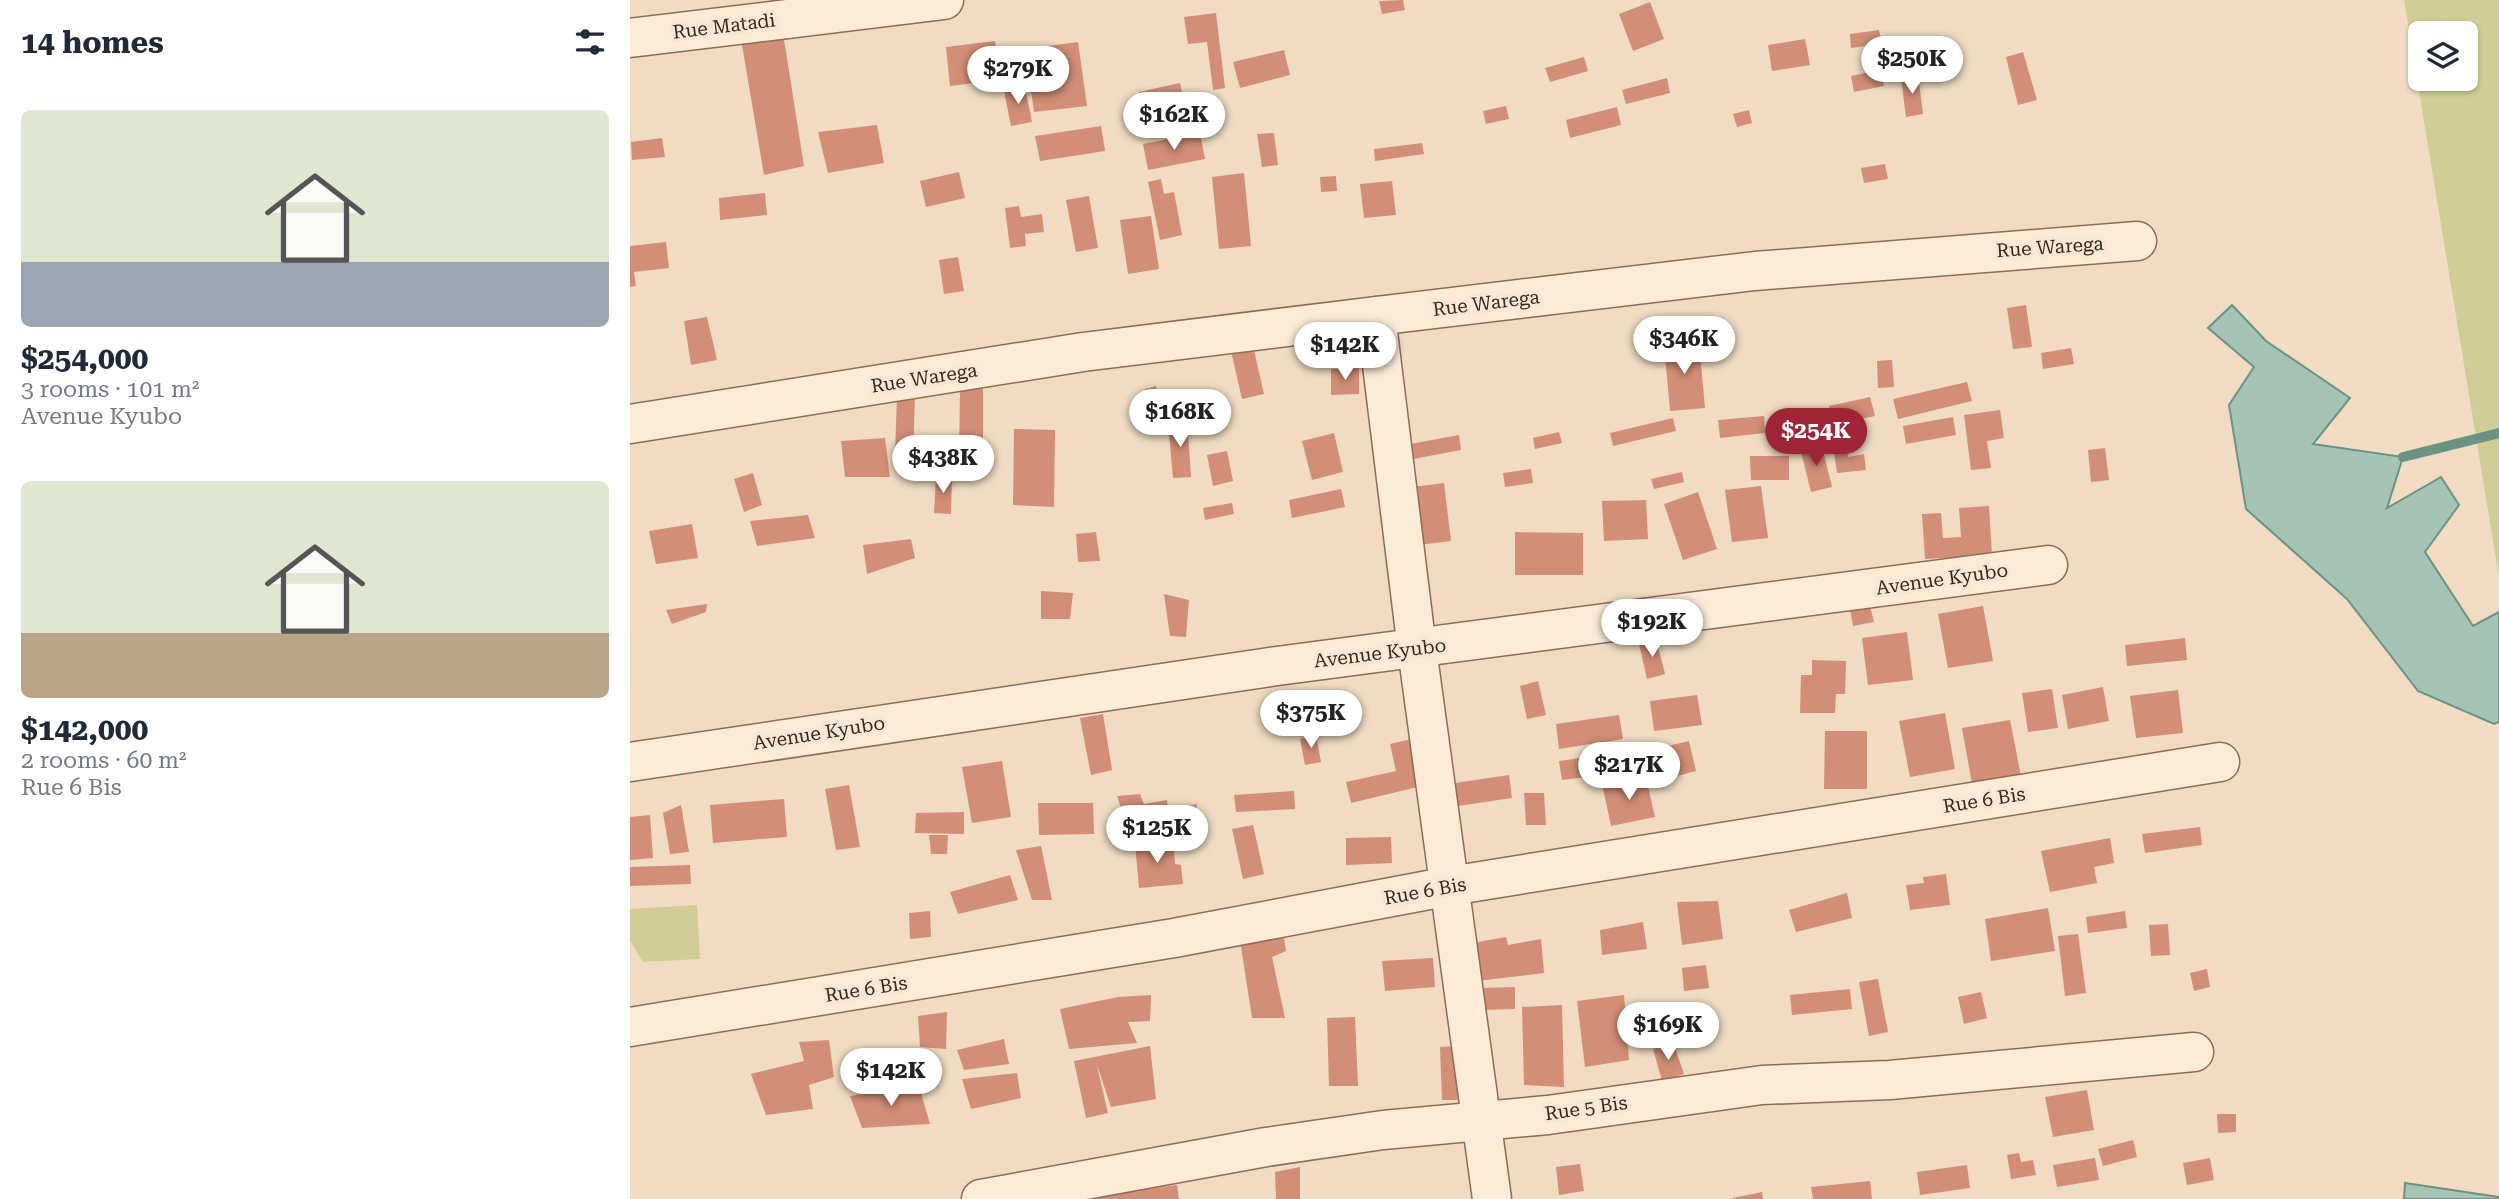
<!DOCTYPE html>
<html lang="en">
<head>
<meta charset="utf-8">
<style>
	:root { --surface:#fff; --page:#f6f6f7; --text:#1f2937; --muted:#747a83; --accent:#a02438 }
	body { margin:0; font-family:"Roboto Serif",serif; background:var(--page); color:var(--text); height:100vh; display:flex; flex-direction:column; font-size:26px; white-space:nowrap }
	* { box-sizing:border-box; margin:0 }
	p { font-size:23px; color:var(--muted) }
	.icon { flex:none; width:38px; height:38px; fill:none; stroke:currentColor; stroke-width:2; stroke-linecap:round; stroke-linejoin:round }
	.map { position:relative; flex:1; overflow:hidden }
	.details { display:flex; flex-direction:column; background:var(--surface); width:630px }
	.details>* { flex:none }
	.tools { position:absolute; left:1778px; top:21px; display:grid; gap:14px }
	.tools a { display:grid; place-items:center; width:70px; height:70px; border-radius:10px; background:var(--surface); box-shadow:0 2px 5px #0004; font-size:35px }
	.price { position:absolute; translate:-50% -60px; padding:0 16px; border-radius:24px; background:#fff; color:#222; font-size:23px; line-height:46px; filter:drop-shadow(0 2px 4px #0008) }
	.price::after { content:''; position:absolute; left:50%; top:42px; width:21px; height:16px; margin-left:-10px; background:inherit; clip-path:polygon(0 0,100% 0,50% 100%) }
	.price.current { background:var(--accent); color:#fff }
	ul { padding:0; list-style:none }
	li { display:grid; align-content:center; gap:14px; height:371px; padding:0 21px }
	li span { display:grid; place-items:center; height:217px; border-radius:10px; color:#555 }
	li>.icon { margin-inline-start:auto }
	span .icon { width:126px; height:126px; fill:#fffc; stroke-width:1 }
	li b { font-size:30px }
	h2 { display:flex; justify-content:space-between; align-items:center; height:84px; padding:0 21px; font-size:30px }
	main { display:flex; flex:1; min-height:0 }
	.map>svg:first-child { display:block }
	.green { fill:#d0ce96; fill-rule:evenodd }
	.water { fill:#a5c4b6; stroke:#6b9383; stroke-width:2 }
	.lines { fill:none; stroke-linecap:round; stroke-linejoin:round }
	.stream { stroke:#6b9383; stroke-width:10 }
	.building { fill:#d28e76 }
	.minor-casing { stroke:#8d6c58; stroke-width:41 }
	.minor { stroke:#fbebd7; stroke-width:38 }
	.labels { text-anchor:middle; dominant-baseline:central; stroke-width:7; stroke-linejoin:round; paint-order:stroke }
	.street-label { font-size:19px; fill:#3c271d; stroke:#f8e8d3 }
</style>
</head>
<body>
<main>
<section class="details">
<h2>14 homes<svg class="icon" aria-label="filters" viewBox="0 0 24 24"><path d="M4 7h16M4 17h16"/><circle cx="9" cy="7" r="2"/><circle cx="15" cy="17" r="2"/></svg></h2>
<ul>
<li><span style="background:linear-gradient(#dfe7d0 70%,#9aa5b1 0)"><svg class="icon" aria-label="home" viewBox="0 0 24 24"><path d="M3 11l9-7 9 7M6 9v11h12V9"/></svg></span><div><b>$254,000</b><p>3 rooms · 101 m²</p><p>Avenue Kyubo</p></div></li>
<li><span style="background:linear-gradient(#dfe7d0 70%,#b9a48a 0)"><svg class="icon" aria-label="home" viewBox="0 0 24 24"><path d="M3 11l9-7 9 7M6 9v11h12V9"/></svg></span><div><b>$142,000</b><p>2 rooms · 60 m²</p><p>Rue 6 Bis</p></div></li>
</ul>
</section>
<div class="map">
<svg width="1869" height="1199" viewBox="0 0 1869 1199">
	<rect width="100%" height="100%" fill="#f1dcc3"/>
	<g class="green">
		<path d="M1774,0H1869V577ZM1836,33V79H1790V33Z"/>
		<polygon points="67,905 70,959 13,962 0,941 0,909"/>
	</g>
	<g class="water">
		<polygon points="1602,305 1636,341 1720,398 1683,444 1773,457 1757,508 1811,477 1829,505 1795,552 1843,626 1869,612 1869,722 1864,724 1788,691 1717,599 1616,509 1599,405 1624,367 1578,328"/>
		<polygon points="1775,1183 1869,1197 1869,1199 1774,1199"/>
	</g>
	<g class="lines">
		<polyline class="stream" points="1773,457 1869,433"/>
	</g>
	<g class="building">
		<polygon points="773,0 775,10 752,14 749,1"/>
		<polygon points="1020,2 1034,39 1003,51 989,14"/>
		<polygon points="586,13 595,88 583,90 577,42 558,44 554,17"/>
		<polygon points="1249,30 1252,44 1221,48 1220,34"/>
		<polygon points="153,33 174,166 134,175 111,39"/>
		<polygon points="1175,39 1180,65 1142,71 1138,45"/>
		<polygon points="365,41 370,80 320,86 316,47"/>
		<polygon points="448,42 457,106 404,112 395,49"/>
		<polygon points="654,50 660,75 610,88 603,62"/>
		<polygon points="1393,52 1407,100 1388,105 1376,57"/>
		<polygon points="954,57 958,71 920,82 915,68"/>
		<polygon points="1250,70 1254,86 1224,92 1221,76"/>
		<polygon points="1288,75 1293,114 1276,117 1271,78"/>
		<polygon points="1037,78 1040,93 996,104 992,90"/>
		<polygon points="550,83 559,123 519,132 509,92"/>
		<polygon points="395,87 402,122 381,126 374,91"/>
		<polygon points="876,106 879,119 856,124 853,111"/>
		<polygon points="987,107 991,125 940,138 936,120"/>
		<polygon points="1119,110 1122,123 1107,127 1103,114"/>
		<polygon points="247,125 254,163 198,173 188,132"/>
		<polygon points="471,126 475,151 410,161 405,136"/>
		<polygon points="570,133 575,159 518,170 513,144"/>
		<polygon points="644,133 648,165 632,167 627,134"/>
		<polygon points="32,138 35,157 2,160 1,142"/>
		<polygon points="792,143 794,154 745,161 744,149"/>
		<polygon points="1255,164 1258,179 1234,183 1231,168"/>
		<polygon points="329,172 335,198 296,207 290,181"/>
		<polygon points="614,173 621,246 589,249 582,177"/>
		<polygon points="706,176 707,191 691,192 690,177"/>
		<polygon points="531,179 534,194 544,192 552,235 530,240 518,182"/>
		<polygon points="762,181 766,215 734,218 730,184"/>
		<polygon points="135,193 137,215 90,220 89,198"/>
		<polygon points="459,196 468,248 446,252 436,200"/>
		<polygon points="389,206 391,217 412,214 414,232 395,234 396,246 380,248 375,208"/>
		<polygon points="521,216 529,269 498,274 490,220"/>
		<polygon points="36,242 39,268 4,272 6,286 0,287 0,246"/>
		<polygon points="328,257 334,291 314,294 309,260"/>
		<polygon points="1396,305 1402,347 1383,349 1377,308"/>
		<polygon points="77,317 87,360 61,365 54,321"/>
		<polygon points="1069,341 1075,408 1040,411 1034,344"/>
		<polygon points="623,346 634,394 612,399 601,351"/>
		<polygon points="1441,348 1444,364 1413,369 1411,353"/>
		<polygon points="1262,360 1264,387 1248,388 1247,361"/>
		<polygon points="729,368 729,394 701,395 701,369"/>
		<polygon points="1337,382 1342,401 1268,419 1263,399"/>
		<polygon points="353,385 353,460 329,460 330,386"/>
		<polygon points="526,386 532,416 520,418 515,389"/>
		<polygon points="267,396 285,397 283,455 265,454"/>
		<polygon points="1240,397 1245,416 1204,424 1199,406"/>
		<polygon points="1370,410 1374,438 1357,441 1361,468 1341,470 1334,415"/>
		<polygon points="1134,416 1135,433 1090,438 1088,420"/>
		<polygon points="1323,417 1326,435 1276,444 1273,426"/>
		<polygon points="1043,418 1046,431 983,446 980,433"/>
		<polygon points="557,420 561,477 543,478 538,421"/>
		<polygon points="384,429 425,430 424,507 383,505"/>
		<polygon points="929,432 932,443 905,449 903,438"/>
		<polygon points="704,433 713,472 682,480 672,441"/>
		<polygon points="829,435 831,450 778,460 775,445"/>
		<polygon points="255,438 260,477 215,477 211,441"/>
		<polygon points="1191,443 1202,487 1181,492 1170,448"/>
		<polygon points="1217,445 1218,457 1234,454 1236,470 1207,473 1203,447"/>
		<polygon points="1475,448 1479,480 1461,482 1458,450"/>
		<polygon points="597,451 603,481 583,486 577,455"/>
		<polygon points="1120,456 1159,456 1159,480 1121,480"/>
		<polygon points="901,469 903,483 875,487 873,473"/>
		<polygon points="1052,472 1054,482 1024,489 1021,479"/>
		<polygon points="123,473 132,505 114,512 104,479"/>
		<polygon points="306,477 322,477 321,514 304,513"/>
		<polygon points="814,483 821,541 781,546 774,488"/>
		<polygon points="1131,486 1138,538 1102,542 1095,490"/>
		<polygon points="711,489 715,507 662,518 659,500"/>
		<polygon points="1068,492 1087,549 1053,560 1034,504"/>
		<polygon points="1016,500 1018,539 974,541 972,501"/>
		<polygon points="602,503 604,514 575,520 573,508"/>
		<polygon points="1359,506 1362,555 1295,559 1292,514 1311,513 1313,538 1331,537 1329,508"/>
		<polygon points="178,515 185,538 127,546 120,521"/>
		<polygon points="62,524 68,558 26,564 19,531"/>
		<polygon points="466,532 470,561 448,562 446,534"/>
		<polygon points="885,532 953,533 953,575 885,575"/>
		<polygon points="281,539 285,558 237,574 233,545"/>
		<polygon points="411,591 443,593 440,619 411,619"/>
		<polygon points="534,594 559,600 556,637 540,636"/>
		<polygon points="77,604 76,612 42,624 36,610"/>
		<polygon points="1240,606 1244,622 1223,626 1220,610"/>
		<polygon points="1353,606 1363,661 1318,668 1308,614"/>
		<polygon points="1277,632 1283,680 1238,685 1232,638"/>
		<polygon points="1555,638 1557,660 1497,666 1495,645"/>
		<polygon points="1026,639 1035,674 1017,679 1009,644"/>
		<polygon points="1182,660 1216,661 1215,694 1206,694 1205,713 1170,713 1171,675 1182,675"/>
		<polygon points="908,681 916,715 897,719 890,686"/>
		<polygon points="1473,687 1479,721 1438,729 1432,695"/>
		<polygon points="1422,689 1428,728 1398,732 1392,693"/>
		<polygon points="1548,690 1553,733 1506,738 1500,696"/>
		<polygon points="1067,695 1072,725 1024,731 1020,701"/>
		<polygon points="1315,713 1325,769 1280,777 1269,721"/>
		<polygon points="473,714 482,770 461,775 450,718"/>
		<polygon points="989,715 993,739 929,749 926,724"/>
		<polygon points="1380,720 1391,776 1342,784 1332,728"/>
		<polygon points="1195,731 1237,731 1237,789 1194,789"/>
		<polygon points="686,735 691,762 675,765 670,739"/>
		<polygon points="781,739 792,786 721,803 716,782 766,771 760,744"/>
		<polygon points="1059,741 1066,771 1032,780 1025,749"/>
		<polygon points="987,753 989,773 932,780 929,761"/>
		<polygon points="372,761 381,817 342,823 332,767"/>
		<polygon points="879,775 882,798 828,806 825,783"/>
		<polygon points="1016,778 1025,817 981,826 973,788"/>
		<polygon points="219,785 230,847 206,850 195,789"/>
		<polygon points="664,791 665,809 606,812 604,795"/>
		<polygon points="894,793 914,793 916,825 896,825"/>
		<polygon points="510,794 514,804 537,800 538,810 567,804 566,825 497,826 487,796"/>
		<polygon points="154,799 157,837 83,843 80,805"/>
		<polygon points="408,803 463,803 464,834 409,835"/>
		<polygon points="51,805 59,852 40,854 33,813"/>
		<polygon points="334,812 334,834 285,833 286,813"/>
		<polygon points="20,815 23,858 0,860 0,817"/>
		<polygon points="623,825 634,874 613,879 602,829"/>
		<polygon points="1570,827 1572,845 1515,853 1512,834"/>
		<polygon points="299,835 318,835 317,854 301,854"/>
		<polygon points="761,837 762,863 716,865 716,838"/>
		<polygon points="1480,838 1484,863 1464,867 1467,883 1420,892 1411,851"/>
		<polygon points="543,840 545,864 551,865 553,884 509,888 505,843"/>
		<polygon points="411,846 422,900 402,900 386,850"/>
		<polygon points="60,865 61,884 0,886 0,867"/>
		<polygon points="1316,874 1320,905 1280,910 1276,885 1294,883 1293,877"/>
		<polygon points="380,875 388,900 328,914 320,892"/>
		<polygon points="1217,893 1222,918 1166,932 1159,910"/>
		<polygon points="1088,901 1093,939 1052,945 1047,902"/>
		<polygon points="1418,908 1425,951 1361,961 1355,919"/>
		<polygon points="300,911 301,937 280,939 279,913"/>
		<polygon points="1495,911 1497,928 1458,933 1456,917"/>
		<polygon points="1013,922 1017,949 972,955 970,930"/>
		<polygon points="1538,924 1540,955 1521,956 1519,925"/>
		<polygon points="653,932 656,951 642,957 655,1018 622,1018 610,940"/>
		<polygon points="1448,934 1456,993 1435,996 1428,936"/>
		<polygon points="876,937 878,945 911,939 914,973 847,981 842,943"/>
		<polygon points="803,958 805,987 755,991 752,961"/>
		<polygon points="1076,965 1079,988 1054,991 1052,968"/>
		<polygon points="1577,969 1580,987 1564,991 1560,973"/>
		<polygon points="1248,979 1258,1032 1239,1036 1229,982"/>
		<polygon points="885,987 885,1009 851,1010 850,988"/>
		<polygon points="1220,989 1222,1009 1162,1015 1160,995"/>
		<polygon points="1351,992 1357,1018 1334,1024 1328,997"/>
		<polygon points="521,995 520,1021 498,1022 507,1043 439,1049 430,1009 488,997"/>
		<polygon points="994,995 999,1060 955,1067 947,1001"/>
		<polygon points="932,1005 934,1087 894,1085 892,1007"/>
		<polygon points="317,1012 316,1049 290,1047 288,1016"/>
		<polygon points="725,1017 728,1086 699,1086 697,1018"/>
		<polygon points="374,1039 379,1064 334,1070 327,1050"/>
		<polygon points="199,1040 204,1077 179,1085 183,1109 136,1115 121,1074 174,1061 169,1042"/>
		<polygon points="1043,1042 1054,1074 1032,1081 1023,1049"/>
		<polygon points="520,1046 526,1099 481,1107 466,1062 478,1113 456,1118 444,1061"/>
		<polygon points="825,1046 828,1100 812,1100 810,1047"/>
		<polygon points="282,1060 285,1074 232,1087 229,1066"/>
		<polygon points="387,1073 391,1098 341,1109 332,1079"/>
		<polygon points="289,1086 300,1124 232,1128 220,1096"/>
		<polygon points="1457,1090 1464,1130 1423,1137 1415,1097"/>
		<polygon points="1587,1114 1606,1114 1606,1132 1588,1133"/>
		<polygon points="1503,1140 1507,1157 1473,1166 1468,1149"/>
		<polygon points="1389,1153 1391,1162 1403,1160 1406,1175 1381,1179 1377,1155"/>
		<polygon points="1465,1158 1469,1180 1427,1187 1423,1165"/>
		<polygon points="1580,1158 1584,1180 1557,1185 1553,1163"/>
		<polygon points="950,1164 954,1191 929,1195 926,1167"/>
		<polygon points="1337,1165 1340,1188 1290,1195 1287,1172"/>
		<polygon points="670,1167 670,1199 646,1199 645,1172"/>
		<polygon points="1240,1181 1242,1199 1183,1199 1181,1187"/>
		<polygon points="547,1185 549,1199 459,1199 458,1197"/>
		<polygon points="1132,1192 1133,1199 1103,1199 1103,1198"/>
	</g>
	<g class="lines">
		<g class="minor-casing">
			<g id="minor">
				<polyline points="0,38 314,0"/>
				<polyline points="746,316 787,649 862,1199"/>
				<polyline points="0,424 453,352 746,316 1125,271 1507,241"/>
				<polyline points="0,762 647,666 1418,565"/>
				<polyline points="0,1027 544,938 820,886 1590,762"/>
				<polyline points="351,1199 636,1147 753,1130 918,1115 1132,1085 1260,1080 1564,1052"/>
			</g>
		</g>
		<use href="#minor" class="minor"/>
	</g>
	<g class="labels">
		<g class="street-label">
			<text transform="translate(94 26) rotate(-7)">Rue Matadi</text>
			<text transform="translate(1420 247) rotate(-4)">Rue Warega</text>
			<text transform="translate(856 303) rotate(-7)">Rue Warega</text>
			<text transform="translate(294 378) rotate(-9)">Rue Warega</text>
			<text transform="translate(1312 579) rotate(-8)">Avenue Kyubo</text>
			<text transform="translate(750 653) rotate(-7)">Avenue Kyubo</text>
			<text transform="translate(189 733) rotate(-9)">Avenue Kyubo</text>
			<text transform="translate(1354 800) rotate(-9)">Rue 6 Bis</text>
			<text transform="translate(795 891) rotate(-10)">Rue 6 Bis</text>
			<text transform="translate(236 989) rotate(-9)">Rue 6 Bis</text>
			<text transform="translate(956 1108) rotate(-8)">Rue 5 Bis</text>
		</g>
	</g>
</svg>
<div class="tools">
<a><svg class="icon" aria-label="layers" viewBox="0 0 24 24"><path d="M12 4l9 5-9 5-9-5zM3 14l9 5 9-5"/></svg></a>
</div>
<b class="price" style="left:1282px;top:96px">$250K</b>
<b class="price" style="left:388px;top:106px">$279K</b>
<b class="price" style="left:544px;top:152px">$162K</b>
<b class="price" style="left:1054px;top:376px">$346K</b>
<b class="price" style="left:715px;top:382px">$142K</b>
<b class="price" style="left:550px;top:449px">$168K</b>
<b class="price current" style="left:1186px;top:468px">$254K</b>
<b class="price" style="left:313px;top:495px">$438K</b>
<b class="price" style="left:1022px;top:659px">$192K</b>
<b class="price" style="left:681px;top:750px">$375K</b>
<b class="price" style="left:999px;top:802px">$217K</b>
<b class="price" style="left:527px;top:865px">$125K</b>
<b class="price" style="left:1038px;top:1062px">$169K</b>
<b class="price" style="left:261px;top:1108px">$142K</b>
</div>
</main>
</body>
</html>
